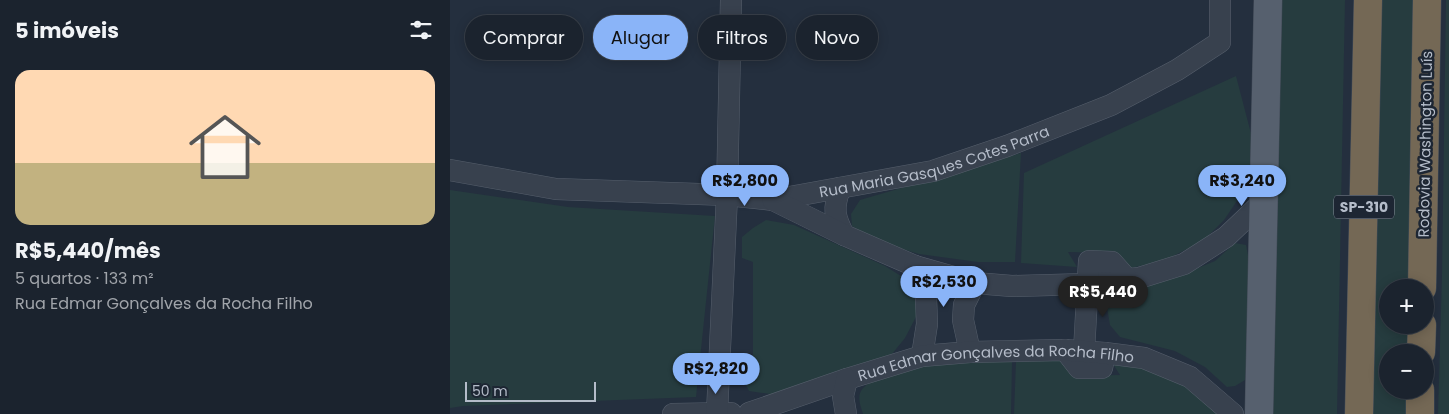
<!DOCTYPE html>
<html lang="pt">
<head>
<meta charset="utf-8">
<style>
	:root { --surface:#1b232e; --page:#282f3a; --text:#f1f3f6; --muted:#a0a4aa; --line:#39404a; --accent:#8ab4f8 }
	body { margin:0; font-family:Poppins,sans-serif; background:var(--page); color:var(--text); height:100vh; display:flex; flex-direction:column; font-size:19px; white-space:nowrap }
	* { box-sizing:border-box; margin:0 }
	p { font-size:16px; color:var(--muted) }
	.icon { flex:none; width:28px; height:28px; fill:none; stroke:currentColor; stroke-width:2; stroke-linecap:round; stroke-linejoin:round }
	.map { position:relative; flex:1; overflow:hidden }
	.side { display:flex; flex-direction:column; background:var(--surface); width:450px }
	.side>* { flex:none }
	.guide { position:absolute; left:15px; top:15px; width:475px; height:45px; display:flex; gap:10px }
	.controls { position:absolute; left:929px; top:279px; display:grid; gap:10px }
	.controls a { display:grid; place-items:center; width:55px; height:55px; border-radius:50%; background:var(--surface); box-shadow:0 2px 12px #0003,0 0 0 1px var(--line); font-size:25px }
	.scale { position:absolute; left:15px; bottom:12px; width:131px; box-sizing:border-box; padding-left:5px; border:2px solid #b4bcc9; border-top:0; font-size:14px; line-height:18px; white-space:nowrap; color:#b4bcc9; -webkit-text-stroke:4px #1d2633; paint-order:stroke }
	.price { position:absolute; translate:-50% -42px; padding:0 11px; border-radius:18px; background:var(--accent); color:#111; font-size:16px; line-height:32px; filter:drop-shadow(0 1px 2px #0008) }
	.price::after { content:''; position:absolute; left:50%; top:30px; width:15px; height:11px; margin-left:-8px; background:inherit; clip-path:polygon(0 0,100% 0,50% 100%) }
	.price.current { background:#222; color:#fff }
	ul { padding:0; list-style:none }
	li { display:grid; align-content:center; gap:10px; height:265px; padding:0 15px }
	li+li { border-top:1px solid var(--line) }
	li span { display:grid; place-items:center; height:155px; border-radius:15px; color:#555 }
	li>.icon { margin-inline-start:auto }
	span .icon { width:90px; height:90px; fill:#fffc; stroke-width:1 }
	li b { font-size:21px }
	h2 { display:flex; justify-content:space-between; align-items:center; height:60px; padding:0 15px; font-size:21px }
	.pill { padding:0 18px; border-radius:22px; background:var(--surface); box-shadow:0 2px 12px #0003,0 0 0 1px var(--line); font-size:18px; line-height:45px }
	.pill.current { background:var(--accent); color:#111 }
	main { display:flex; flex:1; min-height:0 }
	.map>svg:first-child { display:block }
	.green { fill:#263c3f }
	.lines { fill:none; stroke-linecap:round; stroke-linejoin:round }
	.minor-casing { stroke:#565f6c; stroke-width:22 }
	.major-casing { stroke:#414a57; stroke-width:29 }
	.highway-casing { stroke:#434c59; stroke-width:29 }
	.minor { stroke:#38414e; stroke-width:21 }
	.major { stroke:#56606e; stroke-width:28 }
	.highway { stroke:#746855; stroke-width:28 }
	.labels { text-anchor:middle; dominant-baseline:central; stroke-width:5; stroke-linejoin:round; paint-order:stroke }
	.shield { fill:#1d2633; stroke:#878f9c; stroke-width:1 }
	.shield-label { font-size:14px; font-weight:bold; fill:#b4bcc9 }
	.street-label { font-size:15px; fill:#b4bcc9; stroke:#1d2633 }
</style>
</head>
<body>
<main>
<section class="side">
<h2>5 imóveis<svg class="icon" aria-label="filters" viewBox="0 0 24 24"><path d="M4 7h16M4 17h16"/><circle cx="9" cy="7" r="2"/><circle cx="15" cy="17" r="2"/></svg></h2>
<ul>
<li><span style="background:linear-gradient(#ffd9b3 60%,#c2b280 0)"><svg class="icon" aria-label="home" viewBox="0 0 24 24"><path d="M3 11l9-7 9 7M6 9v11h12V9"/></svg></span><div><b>R$5,440/mês</b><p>5 quartos · 133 m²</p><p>Rua Edmar Gonçalves da Rocha Filho</p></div></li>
</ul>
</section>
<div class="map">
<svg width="999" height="414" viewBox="0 0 999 414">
	<rect width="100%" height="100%" fill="#242f3e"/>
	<g class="green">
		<polygon points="831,0 895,0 887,414 822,414"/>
		<polygon points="927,0 967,0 961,287 938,288 938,325 960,325 959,352 938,352 938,390 959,390 958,414 918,414"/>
		<polygon points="996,0 999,0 999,414 988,414 992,275"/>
		<polygon points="786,76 804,145 795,189 774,220 753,241 713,261 676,269 660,253 618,252 627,267 571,263 574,173"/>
		<polygon points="571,153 565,262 528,262 469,254 426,241 402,226 401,214 410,200"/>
		<polygon points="0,190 118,207 265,216 246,397 13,406 0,408"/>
		<polygon points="316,220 344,225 435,266 451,276 464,291 467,315 455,338 442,354 369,379 327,395 299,391 290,373 303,358 303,262 292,258 292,237 303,228"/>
		<polygon points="785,243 796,245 799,260 797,367 795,380 785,386 777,387 755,367 725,351 670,337 660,325 657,307 664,293 675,286 736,273 765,261"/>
		<polygon points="614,359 629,376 670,375 661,361 722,374 771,414 564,414 566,361"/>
		<path d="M496,362H562L561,414H413C411,407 407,398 411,391C420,374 478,366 496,362Z"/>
	</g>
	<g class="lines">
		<g class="minor-casing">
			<g id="minor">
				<path id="s1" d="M0,170L106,189L277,195L323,200L483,171L557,146L661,105L727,70L770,42V0"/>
				<path d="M390,188C383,208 384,216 394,235"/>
				<polyline points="323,200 394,235 465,266 525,283 562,286 636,284 689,278 734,264 776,237 814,201"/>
				<polyline points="465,266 476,297 477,324 472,356"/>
				<polyline points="615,350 629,368 652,368 655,353"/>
				<polyline points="634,351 639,261 662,262 678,280"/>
				<polyline points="520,352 513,320 514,305 525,283"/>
				<path id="s2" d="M299,413L397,379L472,356L520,352L615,350L655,353L694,358L740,377L783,414"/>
				<polyline points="223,414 281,413"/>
				<polyline points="267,414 277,195 281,0"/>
				<polyline points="396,414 393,396 397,379"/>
			</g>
		</g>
		<g class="major-casing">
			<polyline id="major" points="809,414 818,0"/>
		</g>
		<g class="highway-casing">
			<g id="highway">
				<polyline points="972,288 977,0"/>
				<polyline points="971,352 972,325"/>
				<polyline points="909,414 918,0"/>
				<polyline points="970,414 970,390"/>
			</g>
		</g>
		<use href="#minor" class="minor"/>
		<use href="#major" class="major"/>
		<use href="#highway" class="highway"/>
	</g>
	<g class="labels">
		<rect class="shield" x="884" y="195.5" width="60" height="23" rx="4"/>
		<g class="shield-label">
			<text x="914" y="207">SP-310</text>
		</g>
		<g class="street-label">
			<text transform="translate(975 144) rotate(-89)">Rodovia Washington Luís</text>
			<text stroke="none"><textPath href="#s1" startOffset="491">Rua Maria Gasques Cotes Parra</textPath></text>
			<text stroke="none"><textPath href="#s2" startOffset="255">Rua Edmar Gonçalves da Rocha Filho</textPath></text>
		</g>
	</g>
</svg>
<div class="controls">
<a>+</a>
<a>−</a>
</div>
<div class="scale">50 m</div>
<b class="price" style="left:295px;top:207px">R$2,800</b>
<b class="price" style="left:792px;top:207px">R$3,240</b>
<b class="price" style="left:494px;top:308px">R$2,530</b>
<b class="price current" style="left:653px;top:318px">R$5,440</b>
<b class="price" style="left:266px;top:395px">R$2,820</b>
<div class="guide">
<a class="pill">Comprar</a>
<a class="pill current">Alugar</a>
<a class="pill">Filtros</a>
<a class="pill">Novo</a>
</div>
</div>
</main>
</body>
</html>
